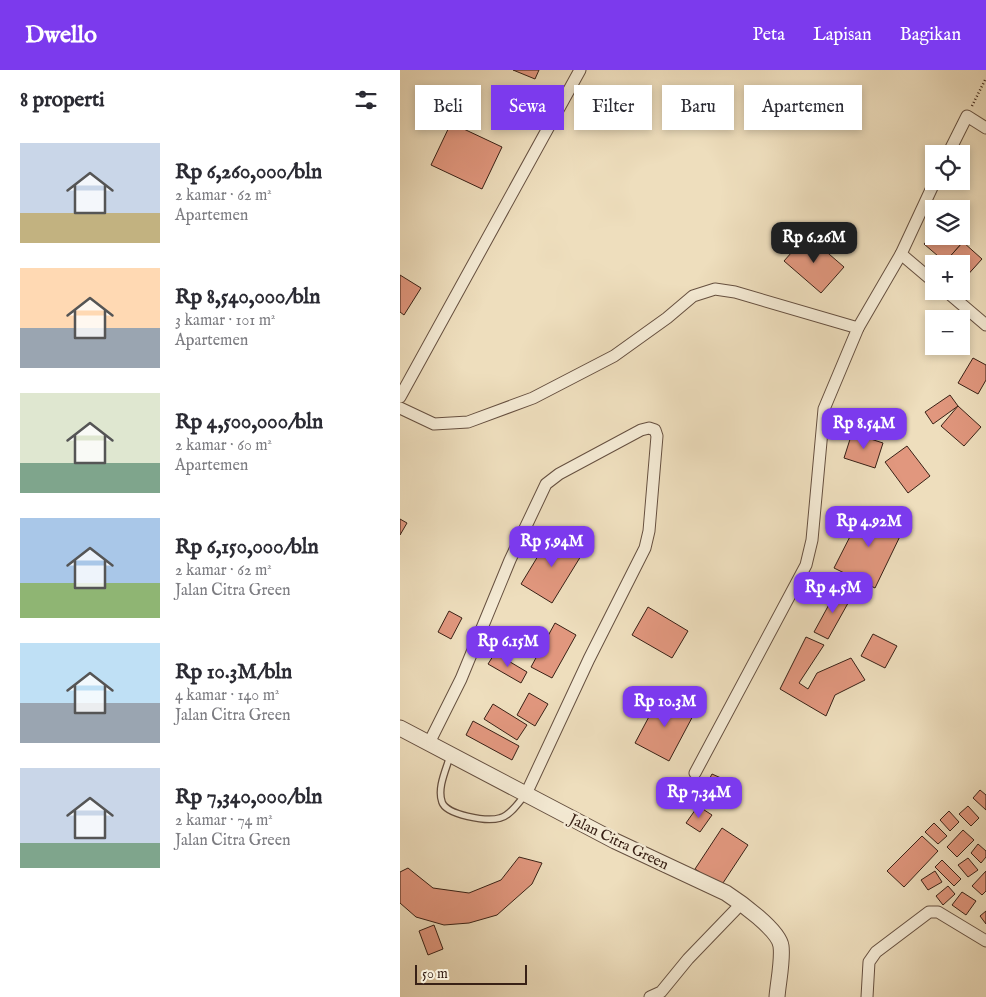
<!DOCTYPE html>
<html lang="id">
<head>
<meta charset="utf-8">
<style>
	:root { --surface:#fff; --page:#f7f7f7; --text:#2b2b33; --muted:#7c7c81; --accent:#7c3aed }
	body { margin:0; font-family:"IM FELL English",serif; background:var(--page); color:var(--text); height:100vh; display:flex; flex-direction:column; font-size:19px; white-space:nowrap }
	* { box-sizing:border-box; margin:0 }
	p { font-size:16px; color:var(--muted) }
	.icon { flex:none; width:28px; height:28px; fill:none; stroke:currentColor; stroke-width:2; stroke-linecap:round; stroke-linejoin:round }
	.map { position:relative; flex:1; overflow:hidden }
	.side { display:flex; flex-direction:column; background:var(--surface); width:400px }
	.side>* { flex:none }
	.guide { position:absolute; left:15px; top:15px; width:475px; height:45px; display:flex; gap:10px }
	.buttons { position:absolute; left:525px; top:75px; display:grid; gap:10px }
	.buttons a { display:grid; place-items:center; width:45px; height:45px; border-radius:0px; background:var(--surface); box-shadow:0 2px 8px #0003; font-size:25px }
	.scale { position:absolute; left:15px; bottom:12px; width:112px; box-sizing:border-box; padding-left:5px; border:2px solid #392116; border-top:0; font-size:14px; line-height:18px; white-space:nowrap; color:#392116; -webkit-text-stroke:4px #f4ead4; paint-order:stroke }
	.price { position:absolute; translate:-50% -42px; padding:0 11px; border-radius:10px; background:var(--accent); color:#fff; font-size:16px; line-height:32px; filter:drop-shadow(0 1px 2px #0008) }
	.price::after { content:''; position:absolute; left:50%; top:30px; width:15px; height:11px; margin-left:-8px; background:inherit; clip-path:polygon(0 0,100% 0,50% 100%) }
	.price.selected { background:#222; color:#fff }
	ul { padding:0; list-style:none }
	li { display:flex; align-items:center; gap:15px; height:125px; padding:0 20px }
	li span { display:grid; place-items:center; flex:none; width:140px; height:100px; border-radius:0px; color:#555 }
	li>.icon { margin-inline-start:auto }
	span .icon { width:60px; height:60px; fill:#fffc; stroke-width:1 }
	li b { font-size:21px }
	h2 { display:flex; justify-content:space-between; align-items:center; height:60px; padding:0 20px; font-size:21px }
	.pill { padding:0 18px; border-radius:0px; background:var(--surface); box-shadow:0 2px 8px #0003; font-size:18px; line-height:45px }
	.pill.selected { background:var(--accent); color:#fff }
	header { display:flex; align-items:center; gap:30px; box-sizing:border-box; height:70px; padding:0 25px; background:var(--accent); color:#fff }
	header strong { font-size:24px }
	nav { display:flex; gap:28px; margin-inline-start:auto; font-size:18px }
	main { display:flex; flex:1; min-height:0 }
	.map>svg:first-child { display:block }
	.building { fill:#e1977e; stroke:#392116 }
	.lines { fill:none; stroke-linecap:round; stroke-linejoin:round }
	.service-casing { stroke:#665040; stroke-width:8 }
	.minor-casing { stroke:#665040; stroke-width:13 }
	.tertiary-casing { stroke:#665040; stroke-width:17 }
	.path { stroke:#392116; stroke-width:2.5; stroke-dasharray:1 2.5; stroke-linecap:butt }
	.service { stroke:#f4ead4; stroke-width:5.5 }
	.minor { stroke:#f4ead4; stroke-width:11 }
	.tertiary { stroke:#f4ead4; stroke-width:15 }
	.labels { text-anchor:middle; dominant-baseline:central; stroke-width:5; stroke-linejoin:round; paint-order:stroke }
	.street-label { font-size:15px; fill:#392116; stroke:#f4ead4 }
</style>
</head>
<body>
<header>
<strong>Dwello</strong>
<nav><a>Peta</a><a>Lapisan</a><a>Bagikan</a></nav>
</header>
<main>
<section class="side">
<h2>8 properti<svg class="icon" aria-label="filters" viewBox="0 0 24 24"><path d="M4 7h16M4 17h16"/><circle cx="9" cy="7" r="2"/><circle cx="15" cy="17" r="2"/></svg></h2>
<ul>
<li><span style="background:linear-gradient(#c9d6e8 70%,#c2b280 0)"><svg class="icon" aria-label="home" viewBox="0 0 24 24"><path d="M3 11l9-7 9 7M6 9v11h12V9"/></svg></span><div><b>Rp 6,260,000/bln</b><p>2 kamar · 62 m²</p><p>Apartemen</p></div></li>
<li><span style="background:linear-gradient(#ffd9b3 60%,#9aa5b1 0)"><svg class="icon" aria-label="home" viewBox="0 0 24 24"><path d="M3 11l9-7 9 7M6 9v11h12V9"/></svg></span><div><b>Rp 8,540,000/bln</b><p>3 kamar · 101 m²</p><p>Apartemen</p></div></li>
<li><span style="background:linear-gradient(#dfe7d0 70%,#7fa58c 0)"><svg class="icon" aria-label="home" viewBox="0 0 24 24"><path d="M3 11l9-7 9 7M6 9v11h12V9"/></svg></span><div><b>Rp 4,500,000/bln</b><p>2 kamar · 60 m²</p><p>Apartemen</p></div></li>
<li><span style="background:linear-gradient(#a9c7e8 65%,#8fb573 0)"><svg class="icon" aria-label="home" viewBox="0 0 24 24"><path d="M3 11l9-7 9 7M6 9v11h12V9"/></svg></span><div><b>Rp 6,150,000/bln</b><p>2 kamar · 62 m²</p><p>Jalan Citra Green</p></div></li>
<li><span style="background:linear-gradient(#bfe0f5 60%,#9aa5b1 0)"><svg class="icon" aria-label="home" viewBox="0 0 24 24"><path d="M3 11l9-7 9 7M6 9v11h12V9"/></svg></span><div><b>Rp 10.3M/bln</b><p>4 kamar · 140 m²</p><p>Jalan Citra Green</p></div></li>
<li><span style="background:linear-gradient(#c9d6e8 75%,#7fa58c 0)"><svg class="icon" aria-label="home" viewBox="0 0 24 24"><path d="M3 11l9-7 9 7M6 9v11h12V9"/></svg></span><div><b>Rp 7,340,000/bln</b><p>2 kamar · 74 m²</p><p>Jalan Citra Green</p></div></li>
</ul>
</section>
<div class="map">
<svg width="586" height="927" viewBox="0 0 586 927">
	<rect width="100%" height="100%" fill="#eedebd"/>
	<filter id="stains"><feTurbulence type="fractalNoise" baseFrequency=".004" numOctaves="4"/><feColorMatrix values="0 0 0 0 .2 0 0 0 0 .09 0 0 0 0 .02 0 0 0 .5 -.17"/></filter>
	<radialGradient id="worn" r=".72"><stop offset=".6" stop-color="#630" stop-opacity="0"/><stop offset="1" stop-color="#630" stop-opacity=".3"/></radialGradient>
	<g class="building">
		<polygon points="113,0 139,0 135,9"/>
		<polygon points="108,23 120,29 107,56 95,50"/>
		<polygon points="51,53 102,77 82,119 31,95"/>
		<polygon points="534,163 534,166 556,166 563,172 545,192 524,174"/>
		<polygon points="407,165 444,197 421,223 384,191"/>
		<polygon points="563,172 582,189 564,209 561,206 561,194 547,194 545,192"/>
		<polygon points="0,205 21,218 4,245 0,242"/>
		<polygon points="573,288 586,295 586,310 578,324 558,313"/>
		<polygon points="550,325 558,336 533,354 525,342"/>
		<polygon points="558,336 581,357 564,376 541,356"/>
		<polygon points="452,363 483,373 475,398 444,388"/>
		<polygon points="507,376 530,406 508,423 485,392"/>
		<polygon points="464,439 504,458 475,518 434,498"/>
		<polygon points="0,449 7,453 0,465"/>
		<polygon points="152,463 184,481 152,533 121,514"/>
		<polygon points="438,518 452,526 428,569 414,562"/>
		<polygon points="248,537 288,561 272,588 232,565"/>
		<polygon points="49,541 62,548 51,569 38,562"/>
		<polygon points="155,553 176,565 152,608 131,597"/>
		<polygon points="473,564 497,576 485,598 461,586"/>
		<polygon points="406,567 424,575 399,613 408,619 417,603 451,588 465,610 435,625 426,646 380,619"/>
		<polygon points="95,583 127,602 121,613 88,594"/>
		<polygon points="129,623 148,634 135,656 117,645"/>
		<polygon points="261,624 295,642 269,691 235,673"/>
		<polygon points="93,634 127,655 117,670 84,649"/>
		<polygon points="73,651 119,676 112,690 66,665"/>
		<polygon points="312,704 321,708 310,731 300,726"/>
		<polygon points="580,720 586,725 586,740 573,728"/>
		<polygon points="298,736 312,745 300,762 286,753"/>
		<polygon points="568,736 579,748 571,756 559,744"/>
		<polygon points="549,741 559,752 550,761 540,750"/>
		<polygon points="534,753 547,766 538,774 525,762"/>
		<polygon points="322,758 348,775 321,816 295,799"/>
		<polygon points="563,760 574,770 557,787 547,777"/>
		<polygon points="522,766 538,781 504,817 487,801"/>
		<polygon points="578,774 586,781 586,787 581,793 571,783"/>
		<polygon points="119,787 142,793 132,814 97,845 69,853 44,855 16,847 0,833 0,802 8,798 33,818 69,823 101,810"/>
		<polygon points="568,788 578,800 568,807 558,795"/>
		<polygon points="542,790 561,809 554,816 535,797"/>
		<polygon points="535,801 542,812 528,820 521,810"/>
		<polygon points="586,801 586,821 582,825 572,816"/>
		<polygon points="548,816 555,824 543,835 536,826"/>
		<polygon points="562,822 576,831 566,845 552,835"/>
		<polygon points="586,841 586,854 580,846"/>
		<polygon points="34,855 43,879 28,885 19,861"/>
	</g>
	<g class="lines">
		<g class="service-casing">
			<path id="service" d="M50,686C46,700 37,718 42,732C46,745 87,752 100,748C110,746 119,732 125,725"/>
		</g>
		<g class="minor-casing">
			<g id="minor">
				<polyline points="548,84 567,46 586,58"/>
				<polyline points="501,184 534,212"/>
				<polyline points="546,221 586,255"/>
				<polyline points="458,258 501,184 535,111"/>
				<polyline points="0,327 180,0"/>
				<polyline points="0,338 34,354 68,352 133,328 214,286 267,248 293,226 315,219 335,222 458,258 424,339 412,470 406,495 295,703"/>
				<polyline points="29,673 61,609 110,490 146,414 159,404 241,360 249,358 255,360 257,366 249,461 245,478 189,589 126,724"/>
				<polyline points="250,927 261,922 288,889 342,833"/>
				<polyline points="467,927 469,892 476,882 529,842 538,842 586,871"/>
			</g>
		</g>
		<g class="tertiary-casing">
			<path id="tertiary" d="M0,658L215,771L326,823C340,832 379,860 381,876C383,890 378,913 377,927"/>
		</g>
		<polyline class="path" points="572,36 586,8"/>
		<use href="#service" class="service"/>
		<use href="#minor" class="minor"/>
		<use href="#tertiary" class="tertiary"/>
	</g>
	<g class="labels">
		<g class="street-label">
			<text transform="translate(219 772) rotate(26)">Jalan Citra Green</text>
		</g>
	</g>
	<rect width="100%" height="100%" filter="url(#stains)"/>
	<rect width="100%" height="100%" fill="url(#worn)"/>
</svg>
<div class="buttons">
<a><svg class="icon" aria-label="locate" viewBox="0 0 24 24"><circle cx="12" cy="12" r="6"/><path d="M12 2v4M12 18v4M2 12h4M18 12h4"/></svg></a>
<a><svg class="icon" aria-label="layers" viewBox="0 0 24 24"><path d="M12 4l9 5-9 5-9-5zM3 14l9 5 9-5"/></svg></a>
<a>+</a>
<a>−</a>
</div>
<div class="scale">50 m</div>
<b class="price selected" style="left:414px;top:194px">Rp 6.26M</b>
<b class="price" style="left:464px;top:380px">Rp 8.54M</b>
<b class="price" style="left:469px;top:478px">Rp 4.92M</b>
<b class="price" style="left:152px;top:498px">Rp 5.94M</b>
<b class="price" style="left:433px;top:544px">Rp 4.5M</b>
<b class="price" style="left:108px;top:598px">Rp 6.15M</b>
<b class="price" style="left:265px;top:658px">Rp 10.3M</b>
<b class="price" style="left:299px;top:749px">Rp 7.34M</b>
<div class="guide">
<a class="pill">Beli</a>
<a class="pill selected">Sewa</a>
<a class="pill">Filter</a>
<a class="pill">Baru</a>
<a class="pill">Apartemen</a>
</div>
</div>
</main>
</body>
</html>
